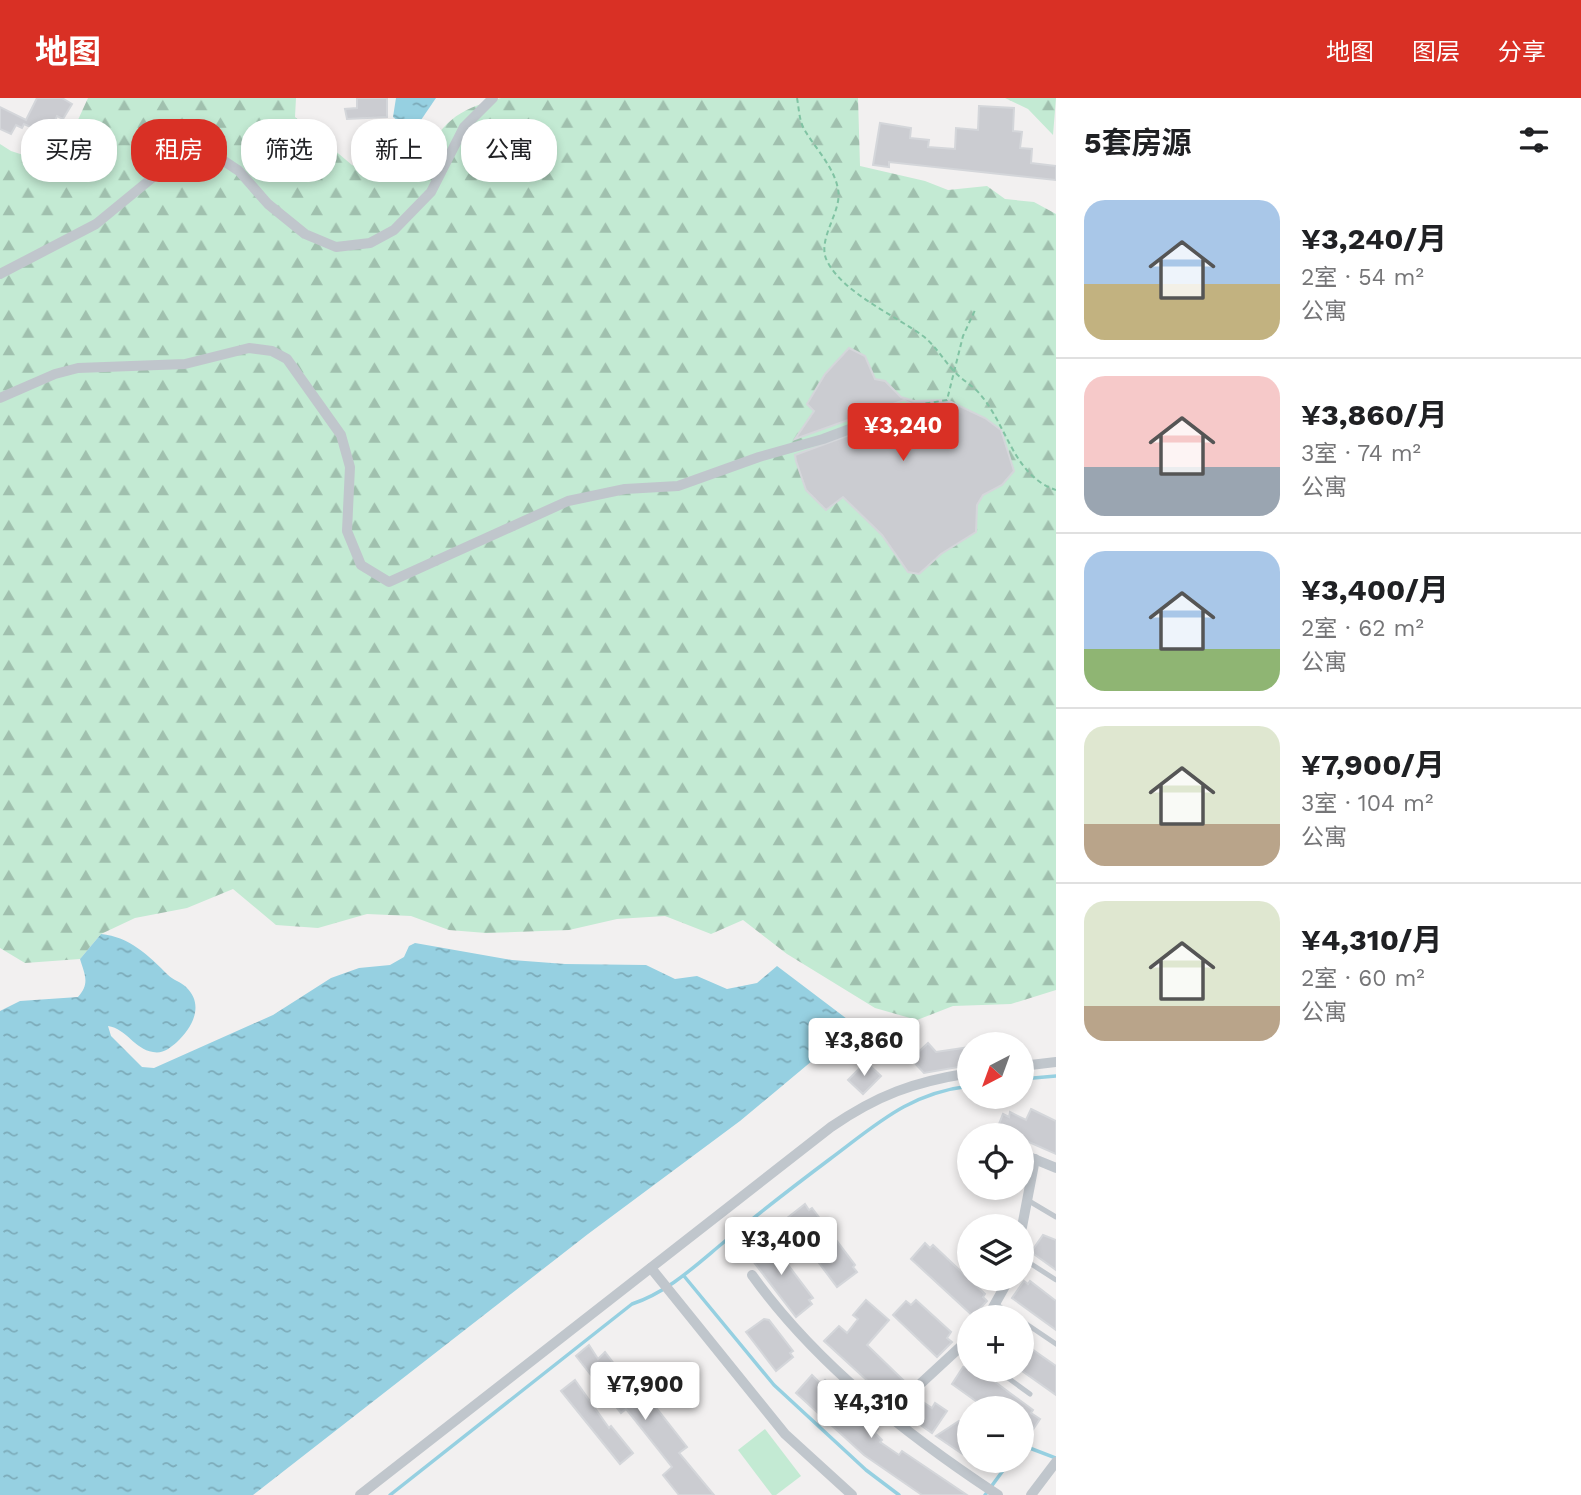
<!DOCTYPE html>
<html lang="zh">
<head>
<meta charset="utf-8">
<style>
	:root { --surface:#fff; --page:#f6f6f6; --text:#202124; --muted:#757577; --line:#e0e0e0; --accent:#d93025 }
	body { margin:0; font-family:"Work Sans","Noto Sans SC",sans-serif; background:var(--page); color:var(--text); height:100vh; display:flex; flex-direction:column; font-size:26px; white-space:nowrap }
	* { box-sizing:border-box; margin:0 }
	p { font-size:23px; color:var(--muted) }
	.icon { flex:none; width:38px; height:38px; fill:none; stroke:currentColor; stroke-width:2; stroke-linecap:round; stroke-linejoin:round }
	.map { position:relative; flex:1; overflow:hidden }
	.sheet { display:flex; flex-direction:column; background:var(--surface); width:525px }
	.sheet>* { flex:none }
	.banner { position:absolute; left:21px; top:21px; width:665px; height:63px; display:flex; gap:14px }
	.needle { width:46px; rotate:221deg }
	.controls { position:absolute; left:957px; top:934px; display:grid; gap:14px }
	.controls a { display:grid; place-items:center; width:77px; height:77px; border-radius:50%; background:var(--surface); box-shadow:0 4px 10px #0003; font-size:35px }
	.price { position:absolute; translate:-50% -60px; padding:0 16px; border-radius:7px; background:#fff; color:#222; font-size:23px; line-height:46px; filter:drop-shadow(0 2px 4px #0008) }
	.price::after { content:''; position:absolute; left:50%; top:42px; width:21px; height:16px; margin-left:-10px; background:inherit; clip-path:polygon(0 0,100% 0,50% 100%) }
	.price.selected { background:var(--accent); color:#fff }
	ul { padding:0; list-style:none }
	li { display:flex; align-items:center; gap:21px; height:175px; padding:0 28px }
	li+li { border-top:2px solid var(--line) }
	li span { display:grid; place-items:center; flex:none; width:196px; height:140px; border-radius:21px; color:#555 }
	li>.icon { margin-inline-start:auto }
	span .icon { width:84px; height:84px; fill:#fffc; stroke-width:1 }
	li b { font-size:30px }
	h2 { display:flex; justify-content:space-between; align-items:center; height:84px; padding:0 28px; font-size:30px }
	.tag { padding:0 24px; border-radius:28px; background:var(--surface); box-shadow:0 4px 10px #0003; font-size:24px; line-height:63px }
	.tag.selected { background:var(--accent); color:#fff }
	header { display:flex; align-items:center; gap:42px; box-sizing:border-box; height:98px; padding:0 35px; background:var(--accent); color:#fff }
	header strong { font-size:33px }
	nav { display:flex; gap:38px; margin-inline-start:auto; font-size:24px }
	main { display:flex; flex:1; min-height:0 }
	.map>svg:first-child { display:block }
	.grass { fill:#c3ead3 }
	.forest { fill:url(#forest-firs) }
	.water { fill:url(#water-ripples) }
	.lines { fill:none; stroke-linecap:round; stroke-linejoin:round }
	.stream { stroke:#96d0e1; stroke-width:3.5 }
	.building { fill:#cbccd1; stroke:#d4d6da; stroke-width:2 }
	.path { stroke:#80c3a3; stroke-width:2; stroke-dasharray:5 3.5; stroke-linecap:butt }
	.lane { stroke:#c0c6cc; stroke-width:5 }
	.street { stroke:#c0c6cc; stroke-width:10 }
</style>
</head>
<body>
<header>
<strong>地图</strong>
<nav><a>地图</a><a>图层</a><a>分享</a></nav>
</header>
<main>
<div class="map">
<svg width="1056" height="1397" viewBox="0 0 1056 1397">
	<defs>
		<pattern id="forest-firs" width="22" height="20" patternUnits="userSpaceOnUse" patternTransform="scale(1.75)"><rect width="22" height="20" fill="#c3ead3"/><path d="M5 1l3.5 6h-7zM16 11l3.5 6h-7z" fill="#a0c0ae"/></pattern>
		<pattern id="water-ripples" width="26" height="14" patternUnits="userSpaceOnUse" patternTransform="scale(1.75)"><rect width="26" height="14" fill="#96d0e1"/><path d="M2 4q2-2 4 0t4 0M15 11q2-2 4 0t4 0" fill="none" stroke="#7cabb9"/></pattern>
	</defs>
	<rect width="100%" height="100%" fill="#f2f0f0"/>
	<polygon class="grass" points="765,1331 801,1378 776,1397 772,1397 738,1352"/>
	<g class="forest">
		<path d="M88,0H296L295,19L352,67L385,78L420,67C442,24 455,12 501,0H858L860,68L925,83L948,92L987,88L1005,101L1034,104L1056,116V892L1011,906L953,908L917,922L875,910L787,856L743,822L711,836L665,818L617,821L569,832L486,835L449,832L411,818L367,816L318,830L276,827L233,791L187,810L135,820L101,836L80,861L25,865L0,850V46L11,53L45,64L72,35Z"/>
		<polygon points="1005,0 1056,0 1053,37 1028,11"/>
	</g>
	<g class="water">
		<polygon points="396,0 436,0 421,22 404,28 393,19"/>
		<path d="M101,836C130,839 148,857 168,877C173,882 181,884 186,889C205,907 192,930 177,944C170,950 163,956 153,954C134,951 127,931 108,928L111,938L142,969L154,970L273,917L331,880L359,870L390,867L404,859L409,848L415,845L512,862L565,866L646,867L675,881L697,878L727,891L757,885L777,868L855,927L740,1023L588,1136L253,1397H0V913L20,903L78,899C90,886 85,877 80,861Z"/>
	</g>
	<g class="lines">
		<g class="stream">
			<polyline points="1022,981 1056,978"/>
			<polyline points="684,1178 774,1287 866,1372 899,1397"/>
			<polyline points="1022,1352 1027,1349 1056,1360"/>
			<path d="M390,1397L632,1206C668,1194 695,1168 724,1144C759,1115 794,1088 830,1061C877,1026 909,995 970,988"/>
			<polyline points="985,1397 1010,1363"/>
		</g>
	</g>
	<g class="building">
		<polygon points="37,0 62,0 72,6 63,21 57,18 48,37 24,26 22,30 16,27 11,36 0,31 0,9 26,22"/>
		<polygon points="357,0 387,0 387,19 347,21 345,11 357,10"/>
		<polygon points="979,8 1014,10 1013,33 1022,34 1020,50 1032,51 1031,65 1056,68 1056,82 889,64 889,69 873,67 880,25 911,30 910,40 929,42 928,49 955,51 956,30 978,32"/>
		<polygon points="417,31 420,59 365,66 363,45 382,45 381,34"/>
		<polygon points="849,250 865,258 875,281 885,283 901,299 914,303 947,302 985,320 1001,332 1014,373 1002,387 983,397 977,407 976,434 941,456 919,476 908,474 882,437 843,399 826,412 806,392 796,363 795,357 912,314 913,307 904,302 795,341 814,313 807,306 825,276"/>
		<polygon points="887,936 906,952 896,963 878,947"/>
		<polygon points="928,945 936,954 970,949 970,967 924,975 911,961"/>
		<polygon points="866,964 881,978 863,996 848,982"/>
		<polygon points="1031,1011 1056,1023 1056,1056 1022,1041 1022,1038 997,1031 1003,1016 1009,1019 1010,1014 1026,1022"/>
		<polygon points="805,1106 809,1112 812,1110 855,1167 853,1169 857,1174 837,1189 786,1121"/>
		<polygon points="1043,1137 1056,1142 1056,1172 1031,1154"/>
		<polygon points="764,1141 767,1145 770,1143 813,1200 809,1202 812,1206 796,1219 746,1154"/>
		<polygon points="925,1145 930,1150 933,1147 985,1196 983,1199 987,1203 973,1218 911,1161"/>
		<polygon points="1024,1183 1028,1186 1030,1183 1056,1203 1056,1232 1012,1200"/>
		<polygon points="866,1202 889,1222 867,1247 903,1282 899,1285 905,1291 890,1308 881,1299 883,1297 824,1243 839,1228 847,1235 858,1221 853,1217"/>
		<polygon points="916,1202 951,1234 947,1240 952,1244 937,1259 893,1217 906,1203 911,1207"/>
		<polygon points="764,1221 769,1222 793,1253 790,1255 793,1259 776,1273 746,1234"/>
		<polygon points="589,1247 598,1261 605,1254 645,1306 650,1302 687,1349 679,1355 714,1397 679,1397 663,1377 672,1369 626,1311 621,1315 576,1258"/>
		<polygon points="1029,1249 1056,1268 1056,1297 1022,1273 1022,1250 1026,1253"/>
		<polygon points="963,1269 979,1272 1033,1312 1031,1315 1040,1321 1028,1339 1022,1338 1022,1311 987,1311 952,1286"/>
		<polygon points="812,1277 821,1286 825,1282 878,1331 875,1335 882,1342 880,1344 899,1357 902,1353 967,1397 922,1397 864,1357 796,1295"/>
		<polygon points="575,1282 609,1330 611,1328 633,1355 620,1366 561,1293"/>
		<polygon points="923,1304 932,1310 935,1305 947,1313 932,1335 912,1321"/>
		<polygon points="959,1323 970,1330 970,1361 936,1338"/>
	</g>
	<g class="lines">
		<g class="path">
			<path d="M797,0C799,10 799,22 804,31C815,50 834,69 838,91C843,113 816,141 827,163C843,195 896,218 923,238C936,248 944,263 955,274C962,282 972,287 979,295C1007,326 1013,378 1056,392"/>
			<polyline points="917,307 947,302 963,238 976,210"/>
		</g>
		<g class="lane">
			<polyline points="1029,1103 1056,1119"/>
			<polyline points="1022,1160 1056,1182"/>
			<polyline points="996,1206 1016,1220"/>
			<polyline points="1022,1223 1056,1246"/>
			<polyline points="997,1272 1030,1296"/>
		</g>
		<g class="street">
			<polyline points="0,176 96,126 174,62 215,57 239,73 268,106 305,136 336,149 370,145 394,132 431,94 464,29 493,0"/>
			<polyline points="0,300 55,276 78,270 185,266 249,250 272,253 287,261 341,337 350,369 347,433 361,467 389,484 568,403 625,391 678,388 759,359 823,341 906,310"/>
			<polyline points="1022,968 1056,964"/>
			<polyline points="1022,1056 1056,1070"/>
			<polyline points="963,1066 970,1062"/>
			<polyline points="1022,1129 1035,1061"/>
			<polyline points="651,1170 785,1336 852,1397"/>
			<path d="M752,1177C816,1266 907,1337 998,1397"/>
			<polyline points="987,1220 1009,1181"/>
			<polyline points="890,1320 918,1288 970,1240"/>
			<path d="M360,1397L831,1029C878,997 913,984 970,975"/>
			<polyline points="1031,1397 1056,1364"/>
		</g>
	</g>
</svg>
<div class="controls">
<a><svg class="needle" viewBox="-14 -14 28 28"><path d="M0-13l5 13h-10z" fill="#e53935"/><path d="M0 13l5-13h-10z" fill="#757577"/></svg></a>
<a><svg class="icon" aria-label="locate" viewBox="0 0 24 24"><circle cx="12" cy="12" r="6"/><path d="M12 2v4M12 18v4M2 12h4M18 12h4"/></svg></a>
<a><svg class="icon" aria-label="layers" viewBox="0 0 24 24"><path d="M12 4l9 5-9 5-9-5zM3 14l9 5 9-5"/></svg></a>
<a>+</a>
<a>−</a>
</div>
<b class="price selected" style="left:903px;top:365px">¥3,240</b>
<b class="price" style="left:864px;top:980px">¥3,860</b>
<b class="price" style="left:781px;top:1179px">¥3,400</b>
<b class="price" style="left:645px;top:1324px">¥7,900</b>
<b class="price" style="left:871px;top:1342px">¥4,310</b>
<div class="banner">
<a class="tag">买房</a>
<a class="tag selected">租房</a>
<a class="tag">筛选</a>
<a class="tag">新上</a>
<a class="tag">公寓</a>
</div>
</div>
<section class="sheet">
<h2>5套房源<svg class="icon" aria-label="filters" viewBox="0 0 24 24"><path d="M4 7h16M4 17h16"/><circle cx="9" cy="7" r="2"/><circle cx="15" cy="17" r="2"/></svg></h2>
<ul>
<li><span style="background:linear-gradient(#a9c7e8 60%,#c2b280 0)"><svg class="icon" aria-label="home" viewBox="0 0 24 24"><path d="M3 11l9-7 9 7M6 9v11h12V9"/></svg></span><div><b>¥3,240/月</b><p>2室 · 54 m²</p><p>公寓</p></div></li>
<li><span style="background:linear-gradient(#f6c9c9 65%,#9aa5b1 0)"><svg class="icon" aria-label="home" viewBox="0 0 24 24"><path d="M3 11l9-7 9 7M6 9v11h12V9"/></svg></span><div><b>¥3,860/月</b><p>3室 · 74 m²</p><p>公寓</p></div></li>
<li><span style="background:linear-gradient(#a9c7e8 70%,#8fb573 0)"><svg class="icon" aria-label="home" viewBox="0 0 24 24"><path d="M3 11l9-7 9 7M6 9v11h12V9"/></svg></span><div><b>¥3,400/月</b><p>2室 · 62 m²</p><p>公寓</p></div></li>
<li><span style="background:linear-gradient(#dfe7d0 70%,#b9a48a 0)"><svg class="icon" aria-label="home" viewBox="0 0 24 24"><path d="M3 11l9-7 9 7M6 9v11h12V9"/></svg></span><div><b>¥7,900/月</b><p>3室 · 104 m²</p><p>公寓</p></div></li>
<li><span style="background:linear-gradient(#dfe7d0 75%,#b9a48a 0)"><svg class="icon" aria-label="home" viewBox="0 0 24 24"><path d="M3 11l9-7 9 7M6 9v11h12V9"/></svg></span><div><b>¥4,310/月</b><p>2室 · 60 m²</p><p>公寓</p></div></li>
</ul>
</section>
</main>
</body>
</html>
